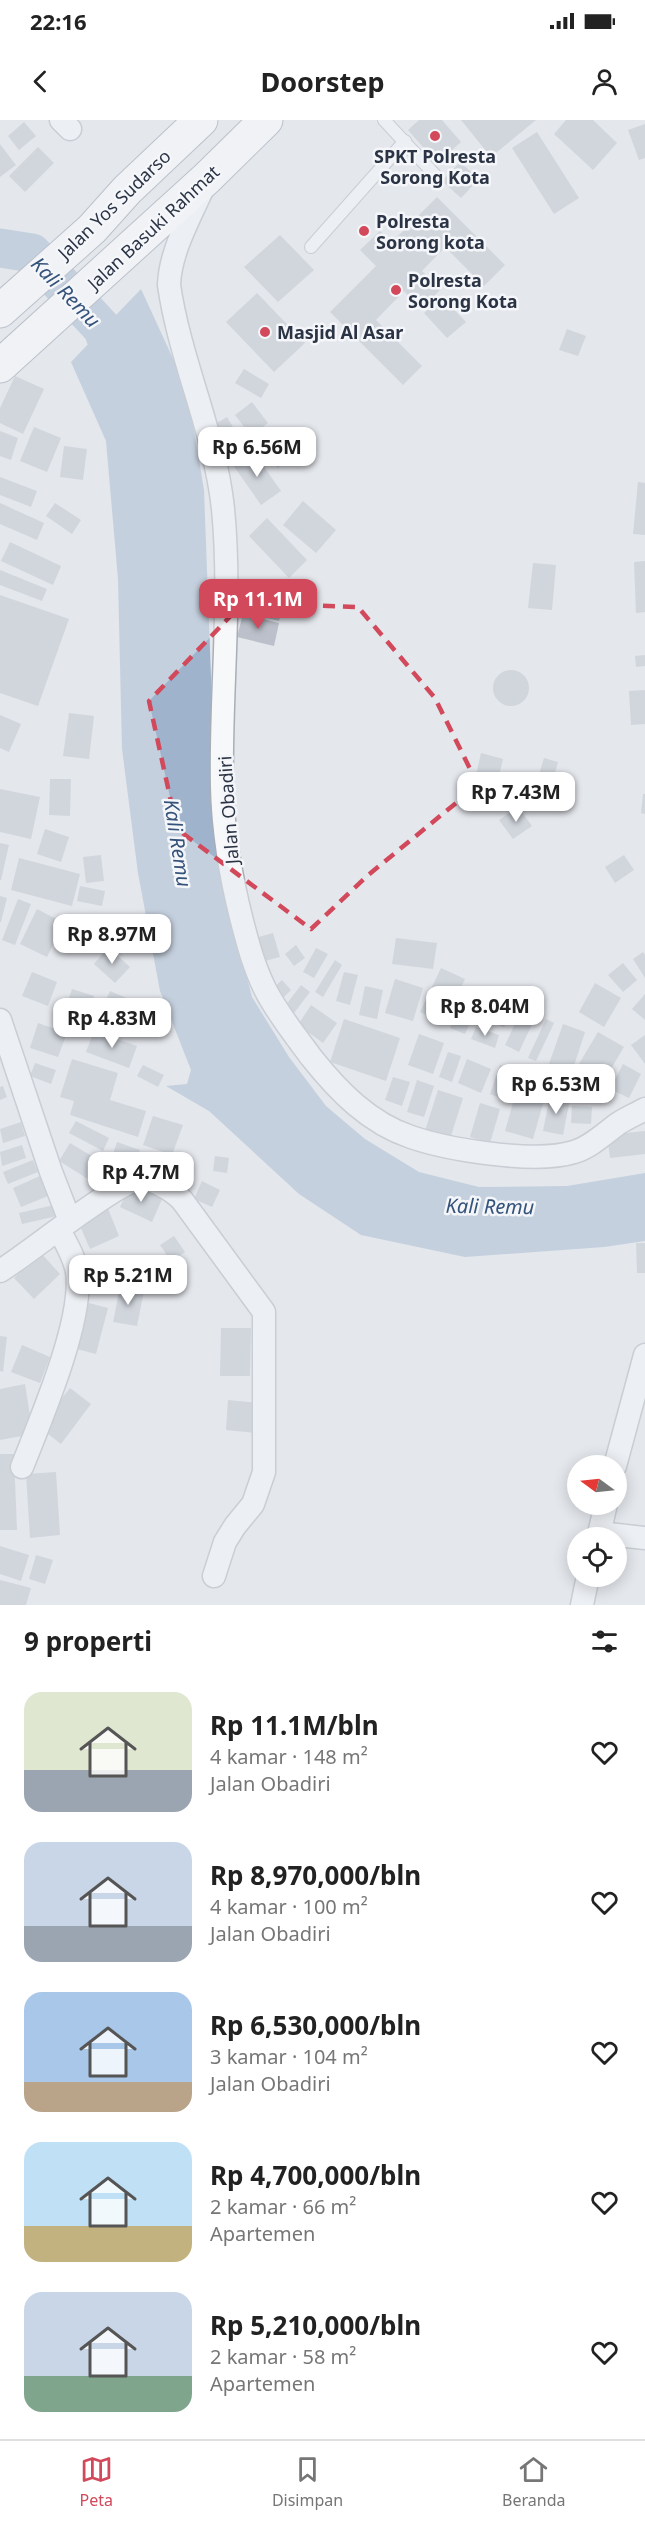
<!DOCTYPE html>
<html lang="id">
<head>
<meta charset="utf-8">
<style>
	:root { --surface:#fff; --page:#f6f6f6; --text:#222; --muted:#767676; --line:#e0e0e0; --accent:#d1495b }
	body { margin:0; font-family:"Noto Sans",sans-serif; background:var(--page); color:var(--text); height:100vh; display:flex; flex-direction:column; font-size:22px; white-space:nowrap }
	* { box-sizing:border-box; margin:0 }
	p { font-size:20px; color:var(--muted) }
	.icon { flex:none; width:33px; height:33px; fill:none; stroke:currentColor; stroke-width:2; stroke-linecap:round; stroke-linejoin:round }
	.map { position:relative; height:1485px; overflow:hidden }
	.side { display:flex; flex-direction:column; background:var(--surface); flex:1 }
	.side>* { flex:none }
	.needle { width:39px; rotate:285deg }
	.tools { position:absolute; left:567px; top:1335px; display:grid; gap:12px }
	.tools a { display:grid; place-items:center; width:60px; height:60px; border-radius:50%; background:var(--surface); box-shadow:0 3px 15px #0003; font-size:30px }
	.price { position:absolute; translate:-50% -51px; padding:0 14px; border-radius:12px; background:#fff; color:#222; font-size:20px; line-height:39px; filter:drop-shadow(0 2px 3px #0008) }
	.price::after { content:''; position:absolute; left:50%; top:36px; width:18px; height:14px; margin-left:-9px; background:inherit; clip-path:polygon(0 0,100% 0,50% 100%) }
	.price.active { background:var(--accent); color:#fff }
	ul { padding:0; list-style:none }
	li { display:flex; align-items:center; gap:18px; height:150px; padding:0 24px }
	li span { display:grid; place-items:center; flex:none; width:168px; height:120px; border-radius:18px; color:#555 }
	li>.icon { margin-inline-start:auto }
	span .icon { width:72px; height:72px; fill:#fffc; stroke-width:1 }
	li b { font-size:26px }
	h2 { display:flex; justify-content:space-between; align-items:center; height:72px; padding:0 24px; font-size:26px }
	.status { display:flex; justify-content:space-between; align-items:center; height:42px; padding:0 30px; background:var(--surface); direction:ltr }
	.status svg { height:16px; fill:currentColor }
	header { display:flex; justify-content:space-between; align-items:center; height:78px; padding:0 24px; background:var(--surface); font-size:27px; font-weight:700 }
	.tab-bar { display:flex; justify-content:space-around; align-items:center; height:84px; border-top:2px solid var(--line); background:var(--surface); font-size:16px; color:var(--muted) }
	.tab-bar a { display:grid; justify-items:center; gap:3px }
	.tab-bar .active { color:var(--accent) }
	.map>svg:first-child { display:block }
	.water { fill:#9fb4cc }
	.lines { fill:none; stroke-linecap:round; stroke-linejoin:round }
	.river { stroke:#9fb4cc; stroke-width:39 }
	.building { fill:#bbc0ca }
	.service-casing { stroke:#a9aeb7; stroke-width:14 }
	.minor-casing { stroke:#a9aeb7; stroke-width:25 }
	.trunk-casing { stroke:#8b94a3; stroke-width:35 }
	.service { stroke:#f7f8fa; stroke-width:12 }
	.minor { stroke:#f7f8fa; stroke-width:22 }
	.trunk { stroke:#fff; stroke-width:33 }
	.marked { fill:none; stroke:#d1495b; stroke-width:4.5; stroke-dasharray:12 8; stroke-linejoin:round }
	.poi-dot { fill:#d1495b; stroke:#f4f6f9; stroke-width:2 }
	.labels { text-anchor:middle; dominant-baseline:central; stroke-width:5; stroke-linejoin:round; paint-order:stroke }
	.poi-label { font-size:18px; font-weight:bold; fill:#2b3445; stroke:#f4f6f9; text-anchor:start }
	.street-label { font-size:18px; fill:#2b3445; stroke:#f4f6f9 }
	.water-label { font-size:20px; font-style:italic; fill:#34527a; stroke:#f4f6f9 }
</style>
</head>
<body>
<div class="status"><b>22:16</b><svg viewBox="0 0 49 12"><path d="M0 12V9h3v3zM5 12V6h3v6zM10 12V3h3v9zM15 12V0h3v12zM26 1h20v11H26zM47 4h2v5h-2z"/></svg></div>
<header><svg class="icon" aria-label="back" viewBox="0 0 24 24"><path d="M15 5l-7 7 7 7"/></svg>Doorstep<svg class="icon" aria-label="person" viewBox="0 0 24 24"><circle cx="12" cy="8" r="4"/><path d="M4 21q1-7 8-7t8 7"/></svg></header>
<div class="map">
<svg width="645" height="1485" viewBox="0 0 645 1485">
	<rect width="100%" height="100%" fill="#e4e7ec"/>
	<polygon class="water" points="141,169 187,269 204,370 215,663 233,804 252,877 289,937 326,986 365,1019 419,1052 479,1067 567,1066 645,1053 645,1121 604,1127 465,1137 361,1115 299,1074 209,991 166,966 187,964 191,950 160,871 138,753 122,629 118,459 106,321 71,242"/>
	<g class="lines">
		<polyline class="river" points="0,128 32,133 103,209 120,260"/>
	</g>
	<g class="building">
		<polygon points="419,0 442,0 461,22 437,43 408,10"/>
		<polygon points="461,0 536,0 491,37"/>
		<polygon points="566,0 593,0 617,23 593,50 554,14"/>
		<polygon points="24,2 36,16 19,30 8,16"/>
		<polygon points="645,4 645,38 639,40 628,10"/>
		<polygon points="537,12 579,78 554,94 512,28"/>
		<polygon points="0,24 16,45 0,57"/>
		<polygon points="38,27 54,43 25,72 9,56"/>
		<polygon points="460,42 479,59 461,78 442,61"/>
		<polygon points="437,77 505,145 484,166 445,127 422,151 441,169 421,189 404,171 376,200 422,246 403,265 330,192 376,146 360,130 380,111 392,122"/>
		<polygon points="280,115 314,150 278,182 244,147"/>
		<polygon points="257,173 305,223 274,252 226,202"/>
		<polygon points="442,177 466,202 447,218 424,193"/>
		<polygon points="567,209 586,216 578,236 559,230"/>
		<polygon points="244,249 269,264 261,278 235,263"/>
		<polygon points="15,256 44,269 23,314 0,303 0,288"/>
		<polygon points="252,282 268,303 251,316 235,295"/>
		<polygon points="227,297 240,319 221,330 208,308"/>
		<polygon points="34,307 61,318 47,352 20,341"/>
		<polygon points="0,311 18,318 11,340 0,336"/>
		<polygon points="279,313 297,330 278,348 261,330"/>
		<polygon points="64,326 87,329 83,360 60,357"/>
		<polygon points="253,331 281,371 261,385 233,345"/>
		<polygon points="0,357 37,371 31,387 0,375"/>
		<polygon points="638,362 645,363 645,415 633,414"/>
		<polygon points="303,381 336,410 316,433 283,405"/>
		<polygon points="0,383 44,403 37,420 0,404"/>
		<polygon points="55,383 81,400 72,414 46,396"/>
		<polygon points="267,398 307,440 289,458 249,416"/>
		<polygon points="10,422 61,446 53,465 1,441"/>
		<polygon points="645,441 645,492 636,493 634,442"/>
		<polygon points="533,443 556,445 552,490 528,488"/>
		<polygon points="0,450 47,469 42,481 0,465"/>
		<polygon points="249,469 285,478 279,501 243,492"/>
		<polygon points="0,475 69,499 38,586 0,573"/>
		<polygon points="243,494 279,503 274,526 237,517"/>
		<polygon points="645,535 645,546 636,547 635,536"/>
		<circle cx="511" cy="568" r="18"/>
		<polygon points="645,570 645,604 631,605 629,571"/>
		<polygon points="69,593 94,596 89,639 63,636"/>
		<polygon points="0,595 21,604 9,632 0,628"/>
		<polygon points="481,633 503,639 496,669 474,664"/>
		<polygon points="544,638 558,642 551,668 536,664"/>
		<polygon points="50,659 71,659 70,696 49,695"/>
		<polygon points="0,669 40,677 31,719 0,712"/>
		<polygon points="643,674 645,674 645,694 641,693"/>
		<polygon points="518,687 532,706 513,719 499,700"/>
		<polygon points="45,709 69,717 61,742 37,734"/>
		<polygon points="0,723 9,725 1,760 0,760"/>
		<polygon points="101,735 104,761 86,763 83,737"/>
		<polygon points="624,735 634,750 615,763 605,747"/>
		<polygon points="19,738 80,754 72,786 11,770"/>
		<polygon points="80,766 105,771 102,786 77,781"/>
		<polygon points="0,776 7,778 1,802 0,802"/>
		<polygon points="18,779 31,784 15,825 2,820"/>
		<polygon points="37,789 64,803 47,837 20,824"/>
		<polygon points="273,813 280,837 261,842 255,818"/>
		<polygon points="396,818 437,823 433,849 392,844"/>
		<polygon points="296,825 305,838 294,846 285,834"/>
		<polygon points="108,827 130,847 115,863 94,844"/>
		<polygon points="316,828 328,834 314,858 303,852"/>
		<polygon points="643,832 645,835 645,858 633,839"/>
		<polygon points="335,840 342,845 323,877 315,872"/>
		<polygon points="623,843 637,860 623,872 608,855"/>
		<polygon points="441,848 465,859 443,904 420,892"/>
		<polygon points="32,852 57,862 48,886 22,876"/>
		<polygon points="344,852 358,855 350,885 336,881"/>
		<polygon points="395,859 423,868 413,901 385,893"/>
		<polygon points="282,860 291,870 281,880 271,870"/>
		<polygon points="595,863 621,878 604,907 579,892"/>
		<polygon points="301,865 310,872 291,897 282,890"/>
		<polygon points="365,866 383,870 377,899 359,895"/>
		<polygon points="72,869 94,876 85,904 63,897"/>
		<polygon points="110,871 143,885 132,910 99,896"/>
		<polygon points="466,871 481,878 465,914 450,908"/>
		<polygon points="645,874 645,900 632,889"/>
		<polygon points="498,881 512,886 504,907 491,903"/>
		<polygon points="311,885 337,903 323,923 298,905"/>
		<polygon points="521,891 535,898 519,932 505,925"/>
		<polygon points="344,899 400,918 386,961 330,942"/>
		<polygon points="546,899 554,903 536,941 528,938"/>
		<polygon points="38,903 67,913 58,937 30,928"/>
		<polygon points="563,904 585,912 572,952 549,944"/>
		<polygon points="476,907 499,915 495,928 471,919"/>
		<polygon points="94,911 137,926 129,948 86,932"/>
		<polygon points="598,912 624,927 602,964 576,949"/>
		<polygon points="419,914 444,923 433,954 408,945"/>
		<polygon points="645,915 645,944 631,925"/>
		<polygon points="448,932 461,936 452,962 439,957"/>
		<polygon points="72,939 118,953 110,980 146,991 138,1017 70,995 74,981 60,977"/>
		<polygon points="467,939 491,949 481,973 458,963"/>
		<polygon points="35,943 56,950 51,964 30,956"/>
		<polygon points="623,944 641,954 629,978 610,969"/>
		<polygon points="143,945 164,955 158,967 137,956"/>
		<polygon points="500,945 516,951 506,980 490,974"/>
		<polygon points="393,957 410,962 402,986 385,980"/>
		<polygon points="417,960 434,966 424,997 407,992"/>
		<polygon points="519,962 547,970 533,1019 505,1011"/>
		<polygon points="3,966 7,977 0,980 0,967"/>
		<polygon points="438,970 463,978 450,1019 425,1011"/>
		<polygon points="550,975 570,979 563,1015 543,1011"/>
		<polygon points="480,983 500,989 490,1023 470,1017"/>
		<polygon points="572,986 592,987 591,1004 571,1003"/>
		<polygon points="153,996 183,1005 172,1035 143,1025"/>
		<polygon points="76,1001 109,1018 103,1031 69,1013"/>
		<polygon points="21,1002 25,1016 3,1023 0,1009"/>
		<polygon points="645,1011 645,1034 610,1038 607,1015"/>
		<polygon points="117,1022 140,1030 135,1045 112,1037"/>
		<polygon points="70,1023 100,1041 88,1059 59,1041"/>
		<polygon points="22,1025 26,1038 2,1046 0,1032"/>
		<polygon points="215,1036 229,1038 227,1053 213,1051"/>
		<polygon points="33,1040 38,1052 8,1064 3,1052"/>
		<polygon points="40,1056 48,1076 21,1087 13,1068"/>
		<polygon points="202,1061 220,1070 212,1087 194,1079"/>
		<polygon points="130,1065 162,1079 152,1102 120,1087"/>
		<polygon points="54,1085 57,1096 22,1104 19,1093"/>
		<polygon points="107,1086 119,1116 90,1129 77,1099"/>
		<polygon points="174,1116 185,1132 171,1141 160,1125"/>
		<polygon points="636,1123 645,1123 645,1153 637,1153"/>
		<polygon points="40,1132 60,1154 34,1179 14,1158"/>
		<polygon points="120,1167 144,1171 137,1206 113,1202"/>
		<polygon points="85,1182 108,1188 96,1234 73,1228"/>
		<polygon points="221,1208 251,1208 250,1256 220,1256"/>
		<polygon points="0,1216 7,1217 3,1252 0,1251"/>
		<polygon points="22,1225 50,1237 40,1263 11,1252"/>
		<polygon points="25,1264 33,1314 0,1320 0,1269"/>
		<polygon points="70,1268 91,1284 61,1324 39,1307"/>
		<polygon points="228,1280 259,1283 256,1313 226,1310"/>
		<polygon points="0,1334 14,1334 17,1410 0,1410"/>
		<polygon points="56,1352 60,1415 30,1418 26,1354"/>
		<polygon points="0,1426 29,1435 21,1461 0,1454"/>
		<polygon points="36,1435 53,1440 45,1464 29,1459"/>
		<polygon points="0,1460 31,1468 26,1485 0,1485"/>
	</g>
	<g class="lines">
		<g class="service-casing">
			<g id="service">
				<polyline points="384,0 437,57"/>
				<polyline points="311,127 405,21"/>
			</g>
		</g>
		<g class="minor-casing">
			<g id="minor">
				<polyline points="61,0 70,9"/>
				<path d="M203,68C190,97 170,132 169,165C180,241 215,312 223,389C232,481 220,575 222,667C223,712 231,758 242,801C248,824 254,847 265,869C277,893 295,915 311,937C338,971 369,1003 411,1017C449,1030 536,1044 574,1032C591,1027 605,1013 619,1003C627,998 636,994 645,989"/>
				<polyline points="0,900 51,1052 70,1101"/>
				<path d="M0,1151C27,1135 118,1060 141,1059C154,1059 173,1071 182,1080L264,1192V1352L253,1384L235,1406L225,1422L214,1456"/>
				<polyline points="615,1346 645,1235"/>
				<path d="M22,1347C40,1301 84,1200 77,1152C75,1138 66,1123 59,1110"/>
				<polyline points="599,1413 645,1418"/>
				<polyline points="598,1418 606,1384"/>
				<polyline points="582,1485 588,1456"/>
			</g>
		</g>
		<g class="trunk-casing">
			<g id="trunk">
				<polyline points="0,191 92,109 127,70 201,0"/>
				<polyline points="0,246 207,58 266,0"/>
			</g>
		</g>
		<use href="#service" class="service"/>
		<use href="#minor" class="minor"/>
		<use href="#trunk" class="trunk"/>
	</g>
	<path d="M0 0H645V1485H0ZM243,483L358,487L435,578L478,665L367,756L311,809L177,709L149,581Z" fill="#e4e7ec" fill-opacity=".55" fill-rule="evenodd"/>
	<path class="marked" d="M243,483L358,487L435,578L478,665L367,756L311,809L177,709L149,581Z"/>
	<g class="poi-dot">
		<circle cx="435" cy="16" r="6"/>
		<circle cx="364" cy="111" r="6"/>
		<circle cx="396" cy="170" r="6"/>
		<circle cx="265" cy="212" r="6"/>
	</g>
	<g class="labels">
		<g class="poi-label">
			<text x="435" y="36" text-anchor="middle">SPKT Polresta<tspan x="435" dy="21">Sorong Kota</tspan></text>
			<text x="376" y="101">Polresta<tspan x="376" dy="21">Sorong kota</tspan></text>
			<text x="408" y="160">Polresta<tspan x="408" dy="21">Sorong Kota</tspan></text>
			<text x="277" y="212">Masjid Al Asar</text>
		</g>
		<g class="street-label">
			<text transform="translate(114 84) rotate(-44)">Jalan Yos Sudarso</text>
			<text transform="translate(153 107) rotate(-43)">Jalan Basuki Rahmat</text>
			<text transform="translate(228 690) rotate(-94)">Jalan Obadiri</text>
		</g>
		<g class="water-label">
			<text transform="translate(66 172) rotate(46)">Kali Remu</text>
			<text transform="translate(178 723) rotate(81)">Kali Remu</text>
			<text transform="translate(490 1086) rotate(1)">Kali Remu</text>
		</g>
	</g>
</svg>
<div class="tools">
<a><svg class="needle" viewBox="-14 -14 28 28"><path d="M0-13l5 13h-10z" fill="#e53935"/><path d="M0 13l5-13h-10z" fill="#767676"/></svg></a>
<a><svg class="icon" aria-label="locate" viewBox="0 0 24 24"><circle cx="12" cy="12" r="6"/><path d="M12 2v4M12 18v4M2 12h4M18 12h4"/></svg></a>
</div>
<b class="price" style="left:257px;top:358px">Rp 6.56M</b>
<b class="price active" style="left:258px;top:510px">Rp 11.1M</b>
<b class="price" style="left:516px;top:703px">Rp 7.43M</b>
<b class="price" style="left:112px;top:845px">Rp 8.97M</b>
<b class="price" style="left:485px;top:917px">Rp 8.04M</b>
<b class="price" style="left:112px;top:929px">Rp 4.83M</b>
<b class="price" style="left:556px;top:995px">Rp 6.53M</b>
<b class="price" style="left:141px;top:1083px">Rp 4.7M</b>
<b class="price" style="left:128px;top:1186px">Rp 5.21M</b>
</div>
<section class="side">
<h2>9 properti<svg class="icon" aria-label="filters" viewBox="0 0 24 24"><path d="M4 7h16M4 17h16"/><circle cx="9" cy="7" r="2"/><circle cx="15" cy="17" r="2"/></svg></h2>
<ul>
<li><span style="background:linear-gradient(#dfe7d0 65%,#9aa5b1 0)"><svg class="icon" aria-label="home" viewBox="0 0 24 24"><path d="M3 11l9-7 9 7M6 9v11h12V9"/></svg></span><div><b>Rp 11.1M/bln</b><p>4 kamar · 148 m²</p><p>Jalan Obadiri</p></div><svg class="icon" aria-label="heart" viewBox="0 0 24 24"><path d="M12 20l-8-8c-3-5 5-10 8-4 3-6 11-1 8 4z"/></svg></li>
<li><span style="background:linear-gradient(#c9d6e8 70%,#9aa5b1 0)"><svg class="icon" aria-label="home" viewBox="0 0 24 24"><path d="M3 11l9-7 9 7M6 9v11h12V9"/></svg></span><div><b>Rp 8,970,000/bln</b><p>4 kamar · 100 m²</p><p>Jalan Obadiri</p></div><svg class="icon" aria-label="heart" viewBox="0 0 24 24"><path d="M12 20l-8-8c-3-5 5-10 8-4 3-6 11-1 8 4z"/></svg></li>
<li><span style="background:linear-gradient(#a9c7e8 75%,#b9a48a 0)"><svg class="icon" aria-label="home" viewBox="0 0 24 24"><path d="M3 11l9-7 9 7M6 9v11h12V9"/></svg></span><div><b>Rp 6,530,000/bln</b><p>3 kamar · 104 m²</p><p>Jalan Obadiri</p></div><svg class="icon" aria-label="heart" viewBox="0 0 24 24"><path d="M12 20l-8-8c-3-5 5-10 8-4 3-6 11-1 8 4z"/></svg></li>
<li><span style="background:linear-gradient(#bfe0f5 70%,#c2b280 0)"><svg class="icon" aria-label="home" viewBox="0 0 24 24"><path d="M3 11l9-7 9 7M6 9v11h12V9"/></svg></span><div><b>Rp 4,700,000/bln</b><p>2 kamar · 66 m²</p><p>Apartemen</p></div><svg class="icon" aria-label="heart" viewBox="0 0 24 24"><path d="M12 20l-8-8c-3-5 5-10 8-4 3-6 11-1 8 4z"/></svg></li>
<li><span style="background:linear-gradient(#c9d6e8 70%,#7fa58c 0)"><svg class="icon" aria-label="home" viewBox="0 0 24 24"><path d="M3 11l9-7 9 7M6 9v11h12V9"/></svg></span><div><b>Rp 5,210,000/bln</b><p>2 kamar · 58 m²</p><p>Apartemen</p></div><svg class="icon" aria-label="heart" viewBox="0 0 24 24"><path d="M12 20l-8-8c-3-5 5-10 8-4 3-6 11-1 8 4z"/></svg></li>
</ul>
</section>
<nav class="tab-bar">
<a class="active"><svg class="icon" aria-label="map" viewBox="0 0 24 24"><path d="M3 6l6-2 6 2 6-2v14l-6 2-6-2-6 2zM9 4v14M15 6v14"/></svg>Peta</a>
<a><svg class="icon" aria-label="saved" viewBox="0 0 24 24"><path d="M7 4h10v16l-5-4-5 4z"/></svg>Disimpan</a>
<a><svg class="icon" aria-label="home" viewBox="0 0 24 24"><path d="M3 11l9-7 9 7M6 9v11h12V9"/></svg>Beranda</a>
</nav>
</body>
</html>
